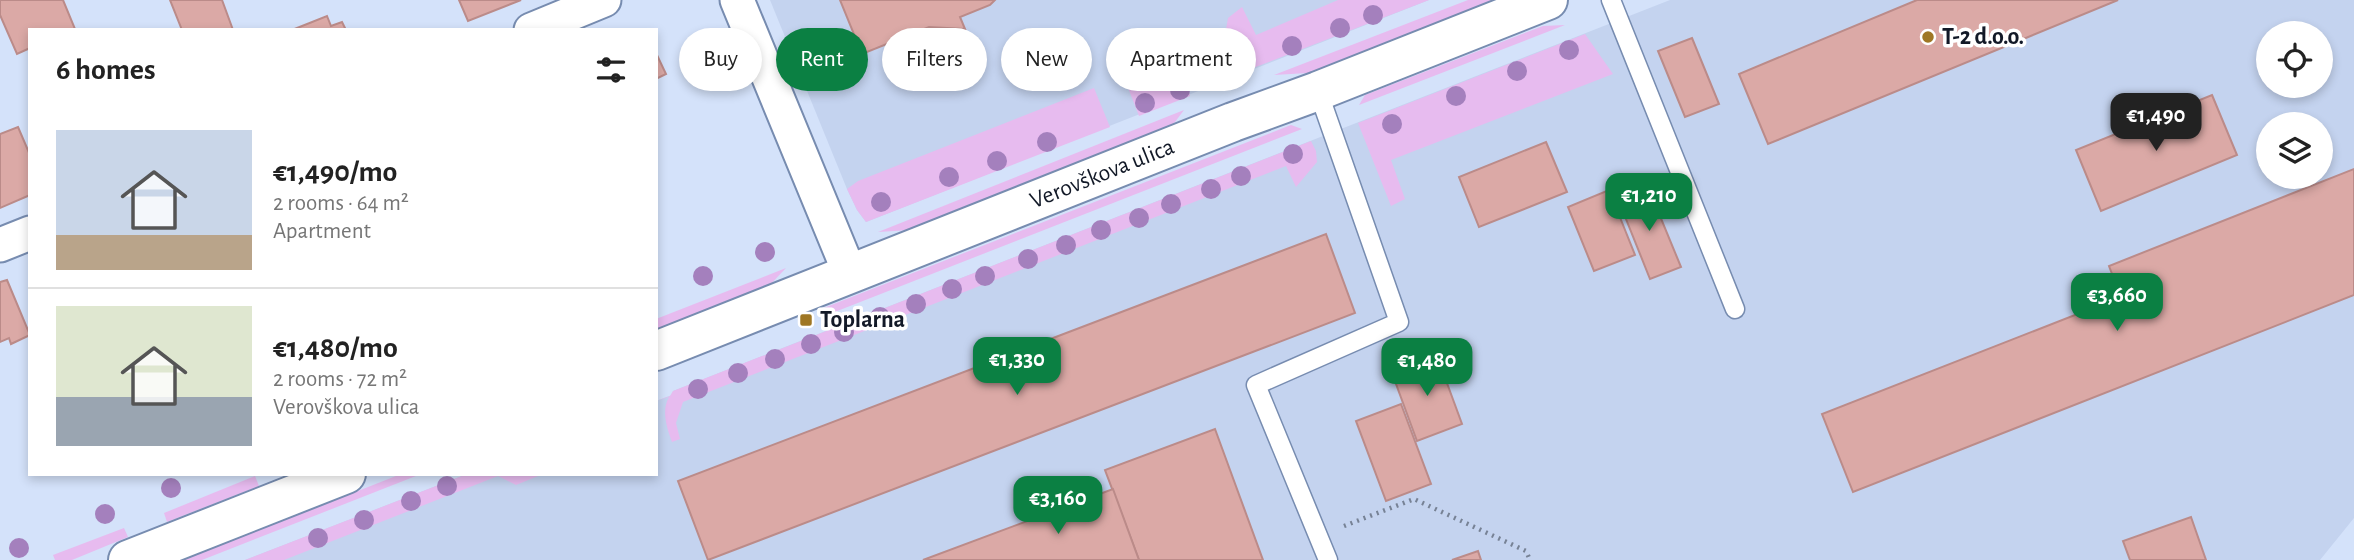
<!DOCTYPE html>
<html lang="en">
<head>
<meta charset="utf-8">
<style>
	:root { --surface:#fff; --page:#f6f6f6; --text:#222; --muted:#767676; --line:#e0e0e0; --accent:#0b8043 }
	body { margin:0; font-family:"Alegreya Sans",sans-serif; background:var(--page); color:var(--text); height:100vh; display:flex; flex-direction:column; font-size:26px; white-space:nowrap }
	* { box-sizing:border-box; margin:0 }
	p { font-size:23px; color:var(--muted) }
	.icon { flex:none; width:38px; height:38px; fill:none; stroke:currentColor; stroke-width:2; stroke-linecap:round; stroke-linejoin:round }
	.map { position:relative; flex:1; overflow:hidden }
	.sheet { position:absolute; left:28px; top:28px; width:630px; height:448px; display:flex; flex-direction:column; background:var(--surface); border-radius:0px; box-shadow:0 4px 10px #0003 }
	.sheet>* { flex:none }
	.banner { position:absolute; left:679px; top:28px; width:665px; height:63px; display:flex; gap:14px }
	.fabs { position:absolute; left:2256px; top:21px; display:grid; gap:14px }
	.fabs a { display:grid; place-items:center; width:77px; height:77px; border-radius:50%; background:var(--surface); box-shadow:0 4px 10px #0003; font-size:35px }
	.price { position:absolute; translate:-50% -60px; padding:0 16px; border-radius:14px; background:var(--accent); color:#fff; font-size:23px; line-height:46px; filter:drop-shadow(0 2px 4px #0008) }
	.price::after { content:''; position:absolute; left:50%; top:42px; width:21px; height:16px; margin-left:-10px; background:inherit; clip-path:polygon(0 0,100% 0,50% 100%) }
	.price.selected { background:#222; color:#fff }
	ul { padding:0; list-style:none }
	li { display:flex; align-items:center; gap:21px; height:175px; padding:0 28px }
	li+li { border-top:2px solid var(--line) }
	li span { display:grid; place-items:center; flex:none; width:196px; height:140px; border-radius:0px; color:#555 }
	li>.icon { margin-inline-start:auto }
	span .icon { width:84px; height:84px; fill:#fffc; stroke-width:1 }
	li b { font-size:30px }
	h2 { display:flex; justify-content:space-between; align-items:center; height:84px; padding:0 28px; font-size:30px }
	.chip { padding:0 24px; border-radius:32px; background:var(--surface); box-shadow:0 4px 10px #0003; font-size:24px; line-height:63px }
	.chip.selected { background:var(--accent); color:#fff }
	.map>svg:first-child { display:block }
	.built { fill:#c4d3ef; fill-rule:evenodd }
	.green { fill:#e7bbef }
	.building { fill:#dba9a6; stroke:#bb8b89; stroke-width:2 }
	.lines { fill:none; stroke-linecap:round; stroke-linejoin:round }
	.service-casing { stroke:#778cb0; stroke-width:21 }
	.minor-casing { stroke:#778cb0; stroke-width:37 }
	.tertiary-casing { stroke:#778cb0; stroke-width:42 }
	.path { stroke:#778295; stroke-width:4.5; stroke-dasharray:2 5; stroke-linecap:butt }
	.service { stroke:#fff; stroke-width:18 }
	.minor { stroke:#fff; stroke-width:33 }
	.tertiary { stroke:#fff; stroke-width:38 }
	.tree { fill:#a480bd }
	.poi-dot { fill:#9f7725; stroke:#fff; stroke-width:2.5 }
	.labels { text-anchor:middle; dominant-baseline:central; stroke-width:7; stroke-linejoin:round; paint-order:stroke }
	.poi-label { font-size:24px; font-weight:bold; fill:#121927; stroke:#fff; text-anchor:start }
	.street-label { font-size:24px; fill:#121927; stroke:#fff }
</style>
</head>
<body>
<div class="map">
<svg width="2354" height="560" viewBox="0 0 2354 560">
	<rect width="100%" height="100%" fill="#d4e2fa"/>
	<g class="built">
		<polygon points="770,0 1429,0 866,222 857,210 847,189"/>
		<path d="M1670,0H2354V518L2320,560H245L467,474H656V401L672,395L673,391ZM2268,33H2320V86H2268ZM2268,124H2320V177H2268Z"/>
	</g>
	<g class="green">
		<polygon points="1338,0 1429,0 1253,68 1242,61 1225,35 1228,18 1242,7 1256,35"/>
		<polygon points="1468,0 1495,0 1308,73 1274,75"/>
		<polygon points="1565,25 1359,105 1365,95 1543,26"/>
		<polygon points="1585,34 1613,74 1391,160 1405,199 1391,206 1358,123"/>
		<polygon points="1167,63 1186,77 1190,96 1139,116 1123,75 1158,64"/>
		<polygon points="1094,88 1110,127 866,222 857,210 847,189 858,181"/>
		<polygon points="1184,110 1175,122 1162,132 911,230 878,232"/>
		<polygon points="1291,125 1302,129 822,317 821,309"/>
		<path d="M1311,141L1316,151L1317,162L1296,187L1286,166L683,402L676,423L680,439L672,442C667,428 661,411 669,397L656,401L670,396L673,391Z"/>
		<polygon points="786,268 769,286 656,331 656,319"/>
		<polygon points="401,474 421,474 202,560 183,560"/>
		<polygon points="467,474 543,474 516,485 498,476 284,560 245,560"/>
		<polygon points="255,476 259,486 167,522 164,513"/>
		<polygon points="124,528 128,537 72,560 55,560 53,555"/>
	</g>
	<g class="building">
		<polygon points="0,0 63,0 75,29 30,30 30,48 17,54 0,15"/>
		<polygon points="170,0 222,0 233,30 182,30"/>
		<polygon points="459,0 521,0 468,21"/>
		<polygon points="840,0 995,0 990,5 960,17 965,29 929,27 862,54"/>
		<polygon points="1917,0 2118,0 1768,144 1739,74"/>
		<polygon points="327,16 331,26 342,22 346,30 292,30"/>
		<polygon points="1692,38 1719,104 1685,117 1658,51"/>
		<polygon points="656,53 666,74 656,79"/>
		<polygon points="2212,95 2237,155 2101,211 2076,150"/>
		<polygon points="18,127 30,155 30,195 0,208 0,134"/>
		<polygon points="1546,142 1567,192 1479,227 1459,177"/>
		<polygon points="2354,169 2354,295 1853,492 1822,414 2121,297 2109,266"/>
		<polygon points="1648,187 1681,267 1650,279 1618,199"/>
		<polygon points="1609,190 1635,255 1594,271 1568,207"/>
		<polygon points="1326,234 1355,313 708,560 678,481"/>
		<polygon points="7,280 30,335 11,344 9,338 0,342 0,282"/>
		<polygon points="1437,356 1462,424 1417,441 1392,373"/>
		<polygon points="1401,404 1431,484 1386,501 1356,421"/>
		<polygon points="1215,429 1263,560 1139,560 1105,470"/>
		<polygon points="1113,489 1139,560 923,560"/>
		<polygon points="2191,517 2206,560 2130,560 2123,541"/>
		<polygon points="1478,551 1481,560 1452,560"/>
	</g>
	<g class="lines">
		<g class="service-casing">
			<g id="service">
				<polyline points="1611,0 1735,309"/>
				<polyline points="1318,91 1399,322 1256,385 1328,560"/>
			</g>
		</g>
		<g class="minor-casing">
			<g id="minor">
				<polyline points="737,0 850,274"/>
				<polyline points="531,30 604,0"/>
				<polyline points="0,245 30,233"/>
			</g>
		</g>
		<g class="tertiary-casing">
			<g id="tertiary">
				<path id="s1" d="M656,351L1233,122L1318,91L1548,0"/>
				<polyline points="128,560 346,474"/>
			</g>
		</g>
		<polyline class="path" points="1344,526 1414,499 1526,551 1530,560"/>
		<use href="#service" class="service"/>
		<use href="#minor" class="minor"/>
		<use href="#tertiary" class="tertiary"/>
	</g>
	<g class="tree">
		<circle cx="1373" cy="15" r="10"/>
		<circle cx="1340" cy="28" r="10"/>
		<circle cx="1292" cy="46" r="10"/>
		<circle cx="1569" cy="50" r="10"/>
		<circle cx="1517" cy="71" r="10"/>
		<circle cx="1180" cy="90" r="10"/>
		<circle cx="1456" cy="96" r="10"/>
		<circle cx="1145" cy="103" r="10"/>
		<circle cx="1392" cy="124" r="10"/>
		<circle cx="1047" cy="142" r="10"/>
		<circle cx="1293" cy="154" r="10"/>
		<circle cx="997" cy="161" r="10"/>
		<circle cx="1241" cy="176" r="10"/>
		<circle cx="949" cy="177" r="10"/>
		<circle cx="1211" cy="189" r="10"/>
		<circle cx="881" cy="202" r="10"/>
		<circle cx="1171" cy="204" r="10"/>
		<circle cx="1139" cy="218" r="10"/>
		<circle cx="1101" cy="230" r="10"/>
		<circle cx="1066" cy="245" r="10"/>
		<circle cx="765" cy="252" r="10"/>
		<circle cx="1028" cy="259" r="10"/>
		<circle cx="703" cy="276" r="10"/>
		<circle cx="985" cy="276" r="10"/>
		<circle cx="952" cy="289" r="10"/>
		<circle cx="916" cy="304" r="10"/>
		<circle cx="880" cy="317" r="10"/>
		<circle cx="844" cy="332" r="10"/>
		<circle cx="811" cy="344" r="10"/>
		<circle cx="775" cy="359" r="10"/>
		<circle cx="738" cy="373" r="10"/>
		<circle cx="698" cy="389" r="10"/>
		<circle cx="447" cy="486" r="10"/>
		<circle cx="171" cy="488" r="10"/>
		<circle cx="411" cy="501" r="10"/>
		<circle cx="105" cy="514" r="10"/>
		<circle cx="364" cy="520" r="10"/>
		<circle cx="318" cy="538" r="10"/>
		<circle cx="19" cy="548" r="10"/>
	</g>
	<g class="poi-dot">
		<circle cx="1928" cy="37" r="7"/>
		<rect x="799" y="313" width="14" height="14" rx="3.5"/>
	</g>
	<g class="labels">
		<g class="poi-label">
			<text x="1942" y="37">T-2 d.o.o.</text>
			<text x="820" y="320">Toplarna</text>
		</g>
		<g class="street-label">
			<text stroke="none"><textPath href="#s1" startOffset="480">Verovškova ulica</textPath></text>
		</g>
	</g>
</svg>
<div class="fabs">
<a><svg class="icon" aria-label="locate" viewBox="0 0 24 24"><circle cx="12" cy="12" r="6"/><path d="M12 2v4M12 18v4M2 12h4M18 12h4"/></svg></a>
<a><svg class="icon" aria-label="layers" viewBox="0 0 24 24"><path d="M12 4l9 5-9 5-9-5zM3 14l9 5 9-5"/></svg></a>
</div>
<b class="price selected" style="left:2156px;top:153px">€1,490</b>
<b class="price" style="left:1649px;top:233px">€1,210</b>
<b class="price" style="left:2117px;top:333px">€3,660</b>
<b class="price" style="left:1017px;top:397px">€1,330</b>
<b class="price" style="left:1427px;top:398px">€1,480</b>
<b class="price" style="left:1058px;top:536px">€3,160</b>
<div class="banner">
<a class="chip">Buy</a>
<a class="chip selected">Rent</a>
<a class="chip">Filters</a>
<a class="chip">New</a>
<a class="chip">Apartment</a>
</div>
<section class="sheet">
<h2>6 homes<svg class="icon" aria-label="filters" viewBox="0 0 24 24"><path d="M4 7h16M4 17h16"/><circle cx="9" cy="7" r="2"/><circle cx="15" cy="17" r="2"/></svg></h2>
<ul>
<li><span style="background:linear-gradient(#c9d6e8 75%,#b9a48a 0)"><svg class="icon" aria-label="home" viewBox="0 0 24 24"><path d="M3 11l9-7 9 7M6 9v11h12V9"/></svg></span><div><b>€1,490/mo</b><p>2 rooms · 64 m²</p><p>Apartment</p></div></li>
<li><span style="background:linear-gradient(#dfe7d0 65%,#9aa5b1 0)"><svg class="icon" aria-label="home" viewBox="0 0 24 24"><path d="M3 11l9-7 9 7M6 9v11h12V9"/></svg></span><div><b>€1,480/mo</b><p>2 rooms · 72 m²</p><p>Verovškova ulica</p></div></li>
</ul>
</section>
</div>
</body>
</html>
